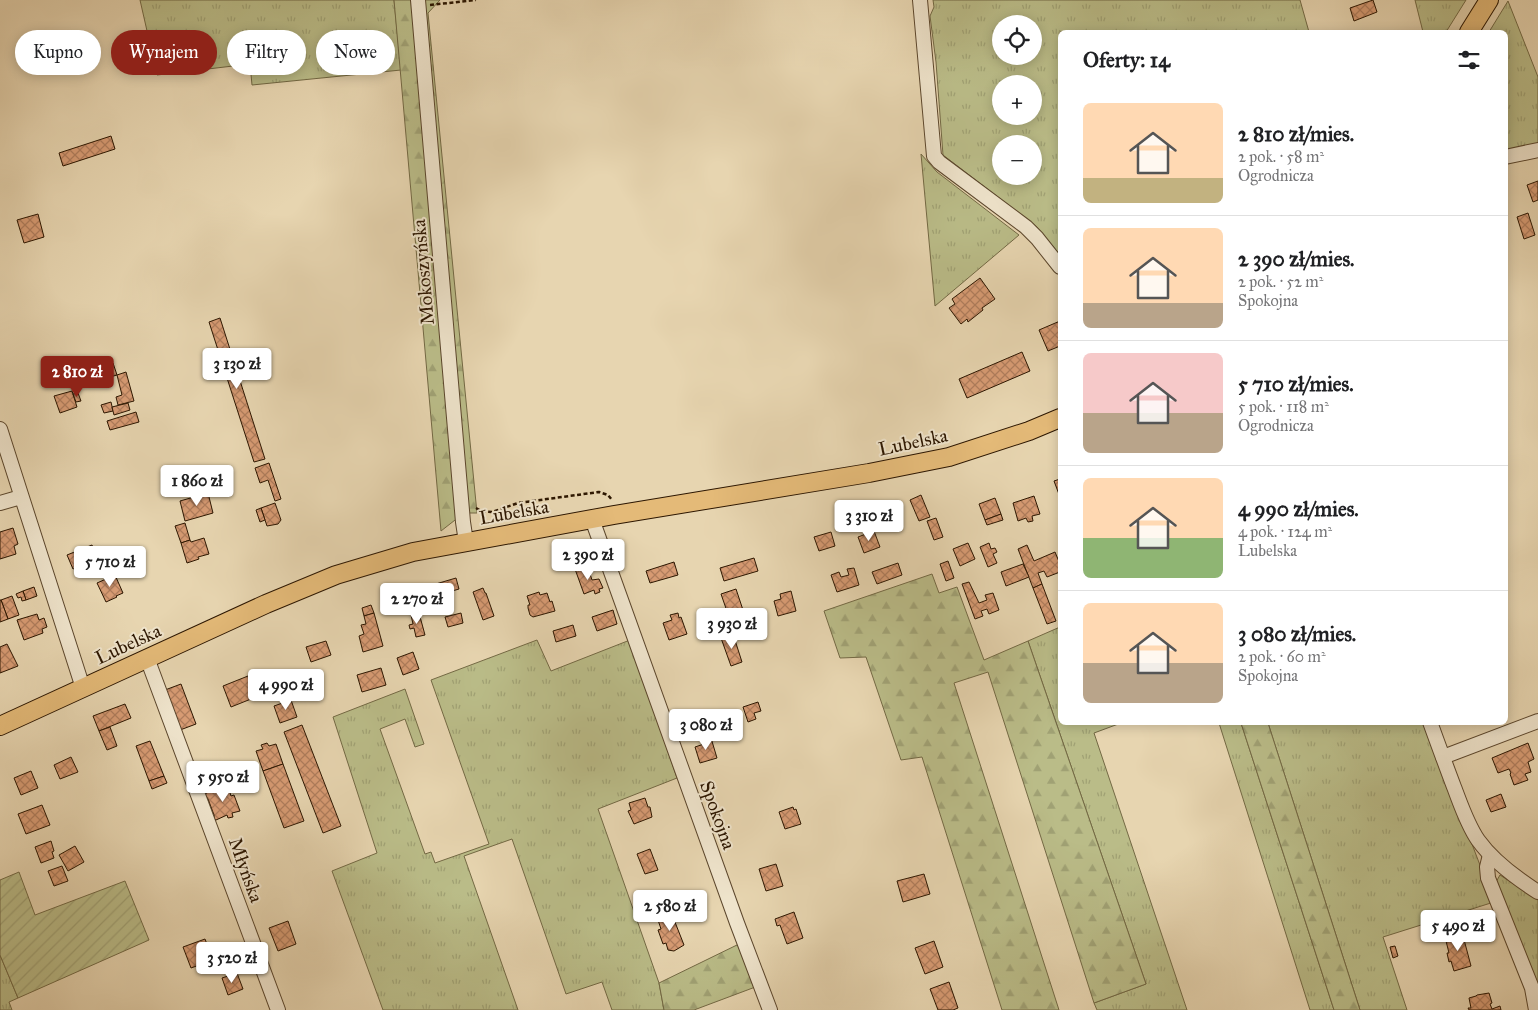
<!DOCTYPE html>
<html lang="pl">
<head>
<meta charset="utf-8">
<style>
	:root { --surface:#fff; --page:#f2f2f2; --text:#202124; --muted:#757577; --line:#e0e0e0; --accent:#8f2418 }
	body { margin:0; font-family:"IM FELL Great Primer",serif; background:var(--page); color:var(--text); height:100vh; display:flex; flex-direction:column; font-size:19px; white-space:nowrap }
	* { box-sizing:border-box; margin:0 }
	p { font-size:16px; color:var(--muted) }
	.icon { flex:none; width:28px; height:28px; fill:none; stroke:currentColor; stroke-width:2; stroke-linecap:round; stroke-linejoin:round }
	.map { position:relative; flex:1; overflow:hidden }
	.sheet { position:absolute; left:1058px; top:30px; width:450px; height:695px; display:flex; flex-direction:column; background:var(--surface); border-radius:8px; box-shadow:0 2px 12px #0003 }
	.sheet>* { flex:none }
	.hud { position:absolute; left:15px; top:30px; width:475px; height:45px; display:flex; gap:10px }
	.controls { position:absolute; left:992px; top:15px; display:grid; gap:10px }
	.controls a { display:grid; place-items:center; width:50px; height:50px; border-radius:50%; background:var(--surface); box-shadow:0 2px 12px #0003; font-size:25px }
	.price { position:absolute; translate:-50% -42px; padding:0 11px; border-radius:5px; background:#fff; color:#222; font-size:16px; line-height:32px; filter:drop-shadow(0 1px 2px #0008) }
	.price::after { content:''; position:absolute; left:50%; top:30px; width:15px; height:11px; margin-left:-8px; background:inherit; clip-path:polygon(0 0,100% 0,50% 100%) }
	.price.on { background:var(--accent); color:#fff }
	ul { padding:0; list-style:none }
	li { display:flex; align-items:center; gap:15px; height:125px; padding:0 25px }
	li+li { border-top:1px solid var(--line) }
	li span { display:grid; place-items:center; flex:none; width:140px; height:100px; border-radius:8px; color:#555 }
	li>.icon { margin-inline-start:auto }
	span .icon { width:60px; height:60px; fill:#fffc; stroke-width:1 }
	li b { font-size:21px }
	h2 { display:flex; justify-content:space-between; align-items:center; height:60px; padding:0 25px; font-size:21px }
	.pill { padding:0 18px; border-radius:22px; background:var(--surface); box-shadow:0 2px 12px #0003; font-size:18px; line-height:45px }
	.pill.on { background:var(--accent); color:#fff }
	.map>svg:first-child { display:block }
	.grass { fill:url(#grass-tufts); stroke:#736944; fill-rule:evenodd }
	.forest { fill:url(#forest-firs); stroke:#736944 }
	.garden { fill:url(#garden-furrows); stroke:#736944 }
	.building { fill:url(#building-cross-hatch); stroke:#2c1600 }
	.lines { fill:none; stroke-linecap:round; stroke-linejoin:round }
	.minor-casing { stroke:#5b462c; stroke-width:16 }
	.major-casing { stroke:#2c1600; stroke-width:20 }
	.path { stroke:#2c1600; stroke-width:2.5; stroke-dasharray:4 2.5; stroke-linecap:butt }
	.minor { stroke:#efe4cc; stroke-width:14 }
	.major { stroke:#e4ba78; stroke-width:18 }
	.labels { text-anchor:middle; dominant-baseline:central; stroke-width:4; stroke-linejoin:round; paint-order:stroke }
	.street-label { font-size:19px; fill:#2c1600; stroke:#efe4cc }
</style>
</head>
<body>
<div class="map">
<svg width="1538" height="1010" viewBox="0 0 1538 1010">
	<defs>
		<pattern id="grass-tufts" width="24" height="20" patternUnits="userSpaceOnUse" patternTransform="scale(1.25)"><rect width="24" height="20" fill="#babc88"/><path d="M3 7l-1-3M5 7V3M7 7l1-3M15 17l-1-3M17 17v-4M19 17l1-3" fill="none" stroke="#a0a174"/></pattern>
		<pattern id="forest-firs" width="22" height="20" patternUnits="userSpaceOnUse" patternTransform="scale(1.25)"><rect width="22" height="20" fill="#babc88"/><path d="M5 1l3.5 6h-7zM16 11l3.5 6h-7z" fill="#a0a174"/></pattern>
		<pattern id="garden-furrows" width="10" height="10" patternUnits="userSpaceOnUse" patternTransform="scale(1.25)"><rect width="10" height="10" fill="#babc88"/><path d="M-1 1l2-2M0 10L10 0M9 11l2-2" fill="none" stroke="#a0a174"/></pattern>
		<pattern id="building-cross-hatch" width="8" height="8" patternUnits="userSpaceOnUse" patternTransform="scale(1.25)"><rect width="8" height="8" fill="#d79b73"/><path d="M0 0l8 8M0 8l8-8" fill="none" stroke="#af7d5c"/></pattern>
	</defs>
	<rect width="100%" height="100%" fill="#e7d5b0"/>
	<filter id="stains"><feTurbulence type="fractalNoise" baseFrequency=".004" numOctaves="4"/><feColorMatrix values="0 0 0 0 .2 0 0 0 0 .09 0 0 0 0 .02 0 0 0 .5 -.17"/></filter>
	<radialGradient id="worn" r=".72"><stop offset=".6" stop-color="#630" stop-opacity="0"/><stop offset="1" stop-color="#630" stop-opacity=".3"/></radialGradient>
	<g class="grass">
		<polygon points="140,0 394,0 401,70 252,85 250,64 157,75"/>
		<path d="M933,0H1300L1309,32H1060V255L1037,227L943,155L936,62L930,16L934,7ZM1001,24H1034V56H1001ZM1001,84H1034V116H1001ZM1001,144H1034V176H1001Z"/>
		<polygon points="1415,0 1466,0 1446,32 1423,32"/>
		<polygon points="1508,1 1538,77 1538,143 1505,151 1505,32 1489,32"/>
		<polygon points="921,154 937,172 1019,235 935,306"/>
		<polygon points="1060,627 1060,722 1121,723 1094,733 1187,1010 1097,1010 1094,1003 1146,984 1028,641"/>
		<polygon points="537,640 551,671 630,640 677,778 598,809 659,983 664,1010 612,1010 602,982 566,994 512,839 464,856 518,1010 383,1010 332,871 377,853 333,717 405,689 424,744 415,747 405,719 380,729 425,854 431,852 435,863 489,844 431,680"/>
		<polygon points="1219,723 1241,723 1334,1010 1310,1010"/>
		<polygon points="1268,723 1426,723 1494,902 1383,937 1407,1010 1360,1010"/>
		<polygon points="1500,875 1538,900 1538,998 1496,882"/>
		<polygon points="0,955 18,998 9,1002 12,1010 0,1010"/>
	</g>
	<g class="forest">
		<polygon points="394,0 440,0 428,13 477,513 464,513 441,531"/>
		<polygon points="932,574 939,593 957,587 984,660 1028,641 1146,984 1094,1003 988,672 954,683 1059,1010 1002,1010 922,757 901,760 866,657 840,658 824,611"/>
		<polygon points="1241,723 1268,723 1360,1010 1334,1010"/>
		<polygon points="741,943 758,986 694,1010 664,1010 659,983"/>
	</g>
	<polygon class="garden" points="19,872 35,915 125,881 149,940 18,998 0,955 0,880"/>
	<g class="building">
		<polygon points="1373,0 1377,12 1354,21 1350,8"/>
		<polygon points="111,136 115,149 63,166 59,153"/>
		<polygon points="1538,181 1538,200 1533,202 1527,185"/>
		<polygon points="1528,213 1535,235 1524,239 1517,217"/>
		<polygon points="38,214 44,237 24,243 17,220"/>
		<polygon points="980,278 995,299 982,308 983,310 968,322 967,319 961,324 949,308 955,304 952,299"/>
		<polygon points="220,318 265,459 254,462 209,322"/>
		<polygon points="1060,321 1060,346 1048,351 1039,330"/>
		<polygon points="1022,352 1030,371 967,398 959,379"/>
		<polygon points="113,363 117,375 85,384 81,372"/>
		<polygon points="126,372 134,401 118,405 116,397 122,395 117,375"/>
		<polygon points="72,391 77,407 60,413 54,396"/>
		<polygon points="78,393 81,401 76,402 73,394"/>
		<polygon points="111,402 113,411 104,413 101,405"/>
		<polygon points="128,403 130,410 114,415 112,407"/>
		<polygon points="136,412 139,422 110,430 107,421"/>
		<polygon points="269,463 281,499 275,501 268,480 260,483 255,468"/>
		<polygon points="1060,479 1060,497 1054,481"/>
		<polygon points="208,493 213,513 185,521 180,501"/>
		<polygon points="921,495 930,517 919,521 910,500"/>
		<polygon points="1034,496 1040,514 1032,516 1033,521 1028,522 1026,518 1018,521 1013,503"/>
		<polygon points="995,498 1001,514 985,520 979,504"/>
		<polygon points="275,503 281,520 278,524 267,526 261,508"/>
		<polygon points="261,508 265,520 260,522 256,510"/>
		<polygon points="1001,514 1003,520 987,525 985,520"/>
		<polygon points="936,518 943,537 934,540 927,521"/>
		<polygon points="185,523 190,540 181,543 175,526"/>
		<polygon points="13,528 18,544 14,546 16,554 0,559 0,532"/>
		<polygon points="874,531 880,547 864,553 858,537"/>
		<polygon points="831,532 835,546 819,551 814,537"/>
		<polygon points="204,538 209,554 198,557 199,559 187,563 181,543 190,540 191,542"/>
		<polygon points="968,543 975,559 960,566 953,549"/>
		<polygon points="989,543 991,549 995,548 997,552 993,554 997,563 988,567 980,547"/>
		<polygon points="92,545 96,555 80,561 82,565 73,569 67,555"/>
		<polygon points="1027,545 1034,561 1055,552 1060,564 1060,572 1047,577 1044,571 1038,573 1042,584 1033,588 1018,549"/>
		<polygon points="754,558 758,571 724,581 720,568"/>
		<polygon points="948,561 954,578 946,581 940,564"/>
		<polygon points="674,562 678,575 650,583 646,571"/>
		<polygon points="898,563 902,575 877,584 872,572"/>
		<polygon points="1023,564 1029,577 1006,586 1001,572"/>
		<polygon points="587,565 592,580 599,579 603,588 599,589 600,592 595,594 594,590 584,594 575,569"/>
		<polygon points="854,568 859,585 837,592 831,575 839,572 841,577 849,575 847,569"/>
		<polygon points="115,575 123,593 116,596 117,597 106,602 97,583"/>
		<polygon points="456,578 459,589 432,597 429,586"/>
		<polygon points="969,582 979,603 987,600 985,595 993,593 999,610 989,614 987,609 981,611 983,616 975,619 962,584"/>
		<polygon points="1042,584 1056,621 1047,624 1033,588"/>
		<polygon points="34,587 37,596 26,600 23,591"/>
		<polygon points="483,588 485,593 486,593 494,616 483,620 473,592"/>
		<polygon points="736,589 745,616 730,620 721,594"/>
		<polygon points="23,591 26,600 22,601 21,597 18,598 16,594"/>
		<polygon points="791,591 796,611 778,616 774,601 781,599 780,594"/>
		<polygon points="539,592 540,595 547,593 550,602 552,601 555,611 533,617 530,615 528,608 528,605 530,605 527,596"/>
		<polygon points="12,596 19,615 8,619 1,600"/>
		<polygon points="0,600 1,600 8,619 0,622"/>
		<polygon points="371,605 374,613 364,616 362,608"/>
		<polygon points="613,610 617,624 597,631 592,617"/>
		<polygon points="374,613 383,646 363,652 359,636 364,634 361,625 366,624 364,616"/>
		<polygon points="419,613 425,635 416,637 414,628 410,629 409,625 413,624 411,615"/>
		<polygon points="461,613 463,623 448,627 445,617"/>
		<polygon points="678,613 679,618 681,617 687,634 669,640 663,623 672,620 670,615"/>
		<polygon points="37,614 39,620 44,618 47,627 42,629 43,633 24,640 17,620"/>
		<polygon points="573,625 576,636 556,642 553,631"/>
		<polygon points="733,634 742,662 731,666 721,638"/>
		<polygon points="326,641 331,655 311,662 306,647"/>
		<polygon points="7,644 18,666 0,673 0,647"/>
		<polygon points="413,652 419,669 403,675 397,658"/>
		<polygon points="381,668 386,685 362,692 357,675"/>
		<polygon points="253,674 261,695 231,707 223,686"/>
		<polygon points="181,684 196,724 180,730 165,690"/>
		<polygon points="291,700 297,717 280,723 274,706"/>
		<polygon points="758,702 761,711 754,713 756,719 748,722 743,707"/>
		<polygon points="125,704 131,718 99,731 93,716"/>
		<polygon points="302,725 341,826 323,833 284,732"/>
		<polygon points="110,727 117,746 107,750 99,731"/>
		<polygon points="707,738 707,740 711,738 717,758 700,763 695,747 704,744 702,739"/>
		<polygon points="150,741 164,776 149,781 136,746"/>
		<polygon points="267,743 269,746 276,744 283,764 263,771 256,751 263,749 261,745"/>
		<polygon points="1528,743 1534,759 1528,762 1531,772 1525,774 1528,780 1514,785 1510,774 1511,773 1509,769 1498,773 1492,758"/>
		<polygon points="71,757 78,772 60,779 54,765"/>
		<polygon points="283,764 304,821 284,828 263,771"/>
		<polygon points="31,771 38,788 21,795 14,778"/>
		<polygon points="164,776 167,783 152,789 149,781"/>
		<polygon points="228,786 231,796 234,795 240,811 232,813 233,817 228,818 227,815 216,820 214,819 214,815 208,799 205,795 207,792 211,792"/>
		<polygon points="1501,794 1506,807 1491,812 1486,800"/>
		<polygon points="645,798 648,807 650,807 652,817 634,824 628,811 631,810 629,803"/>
		<polygon points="42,805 50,825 26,834 18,814"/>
		<polygon points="793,807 794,810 796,809 801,824 785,829 779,812"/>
		<polygon points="51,841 54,851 52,852 54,858 41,863 35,847"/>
		<polygon points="75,846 84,862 68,871 59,855"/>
		<polygon points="650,849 658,870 645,874 637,854"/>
		<polygon points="776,864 783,886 766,891 759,869"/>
		<polygon points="62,866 68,881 54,886 48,871"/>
		<polygon points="924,874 930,894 903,902 897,881"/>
		<polygon points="671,912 684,945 674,951 668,950 666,943 663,944 658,930 661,929 657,917"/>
		<polygon points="794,912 803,938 787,944 780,925 777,926 775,919"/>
		<polygon points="288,921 296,944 278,951 269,928"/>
		<polygon points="1462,932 1471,966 1454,971 1451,961 1449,962 1447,953 1449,953 1445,937"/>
		<polygon points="205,939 213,960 191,968 183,947"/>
		<polygon points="934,941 943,967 925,974 915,948"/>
		<polygon points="1395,946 1398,956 1393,958 1390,947"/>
		<polygon points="237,973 243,989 228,995 222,978"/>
		<polygon points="949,982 958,1008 953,1010 938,1010 930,989"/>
		<polygon points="1489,993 1492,1003 1490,1004 1492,1009 1500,1006 1501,1010 1469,1010 1468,1008 1471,1008 1469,998 1476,996 1477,995"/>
	</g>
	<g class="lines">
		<g class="minor-casing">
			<g id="minor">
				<polyline points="418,0 463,522 466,542"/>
				<polyline points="920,0 934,156 939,162 1026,227 1037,238 1060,267"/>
				<polyline points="1505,157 1538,150"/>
				<polyline points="0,429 83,688"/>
				<polyline points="0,503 21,497"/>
				<polyline points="592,519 737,923 770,1010"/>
				<polyline points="147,658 278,1010"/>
				<path d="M1430,722C1438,744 1446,766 1454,787C1461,805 1467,824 1478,840C1493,861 1516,878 1538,892"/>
				<polyline points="1443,757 1538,721"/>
				<polyline points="1490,855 1487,867 1488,878 1532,988 1536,1010"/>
			</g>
		</g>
		<g class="major-casing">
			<g id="major">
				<polyline points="1469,32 1489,0"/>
				<polyline points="0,726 266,604 336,575 413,552 614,515 869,473 949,457 1029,431 1060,418"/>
			</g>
		</g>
		<g class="path">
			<polyline points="430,5 476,0"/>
			<polyline points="476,508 481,511 492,512 518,503 599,492 608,495 612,500"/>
		</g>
		<use href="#minor" class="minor"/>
		<use href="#major" class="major"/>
	</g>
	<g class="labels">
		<g class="street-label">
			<text transform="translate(423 272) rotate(-95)">Mokoszyńska</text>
			<text transform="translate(913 442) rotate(-12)">Lubelska</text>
			<text transform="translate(514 512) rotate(-10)">Lubelska</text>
			<text transform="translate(128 644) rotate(-25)">Lubelska</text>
			<text transform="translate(718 815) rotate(70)">Spokojna</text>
			<text transform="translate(246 870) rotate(70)">Młyńska</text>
		</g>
	</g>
	<rect width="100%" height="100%" filter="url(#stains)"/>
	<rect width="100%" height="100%" fill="url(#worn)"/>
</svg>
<div class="controls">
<a><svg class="icon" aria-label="locate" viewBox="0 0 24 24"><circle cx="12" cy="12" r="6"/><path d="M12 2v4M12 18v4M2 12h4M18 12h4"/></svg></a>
<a>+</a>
<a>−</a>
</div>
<b class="price" style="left:237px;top:390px">3 130 zł</b>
<b class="price on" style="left:77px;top:398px">2 810 zł</b>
<b class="price" style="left:197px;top:507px">1 860 zł</b>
<b class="price" style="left:869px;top:542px">3 310 zł</b>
<b class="price" style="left:588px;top:581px">2 390 zł</b>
<b class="price" style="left:110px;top:588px">5 710 zł</b>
<b class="price" style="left:417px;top:625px">2 270 zł</b>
<b class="price" style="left:732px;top:650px">3 930 zł</b>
<b class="price" style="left:286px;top:711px">4 990 zł</b>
<b class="price" style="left:706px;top:751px">3 080 zł</b>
<b class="price" style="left:223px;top:803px">5 950 zł</b>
<b class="price" style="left:670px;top:932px">2 580 zł</b>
<b class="price" style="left:1458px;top:952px">5 490 zł</b>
<b class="price" style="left:232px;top:984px">3 520 zł</b>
<div class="hud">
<a class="pill">Kupno</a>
<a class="pill on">Wynajem</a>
<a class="pill">Filtry</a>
<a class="pill">Nowe</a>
</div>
<section class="sheet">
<h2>Oferty: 14<svg class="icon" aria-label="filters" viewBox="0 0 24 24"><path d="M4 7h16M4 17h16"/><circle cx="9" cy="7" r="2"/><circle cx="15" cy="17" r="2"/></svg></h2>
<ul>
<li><span style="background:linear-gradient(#ffd9b3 75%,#c2b280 0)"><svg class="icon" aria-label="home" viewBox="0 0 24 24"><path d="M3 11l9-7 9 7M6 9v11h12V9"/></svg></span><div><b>2 810 zł/mies.</b><p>2 pok. · 58 m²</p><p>Ogrodnicza</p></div></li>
<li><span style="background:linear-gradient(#ffd9b3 75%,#b9a48a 0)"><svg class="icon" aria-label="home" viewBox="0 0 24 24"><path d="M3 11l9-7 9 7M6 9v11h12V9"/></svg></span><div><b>2 390 zł/mies.</b><p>2 pok. · 52 m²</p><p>Spokojna</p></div></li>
<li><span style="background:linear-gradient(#f6c9c9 60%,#b9a48a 0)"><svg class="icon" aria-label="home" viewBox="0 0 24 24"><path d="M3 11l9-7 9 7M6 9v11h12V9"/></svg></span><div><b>5 710 zł/mies.</b><p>5 pok. · 118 m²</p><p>Ogrodnicza</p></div></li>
<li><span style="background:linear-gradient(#ffd9b3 60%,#8fb573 0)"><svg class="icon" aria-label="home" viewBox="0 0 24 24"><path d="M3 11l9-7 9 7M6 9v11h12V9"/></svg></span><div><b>4 990 zł/mies.</b><p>4 pok. · 124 m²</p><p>Lubelska</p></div></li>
<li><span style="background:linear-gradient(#ffd9b3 60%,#b9a48a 0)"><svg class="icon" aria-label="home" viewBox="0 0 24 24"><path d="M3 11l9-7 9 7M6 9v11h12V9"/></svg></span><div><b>3 080 zł/mies.</b><p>2 pok. · 60 m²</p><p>Spokojna</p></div></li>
</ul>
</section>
</div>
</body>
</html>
